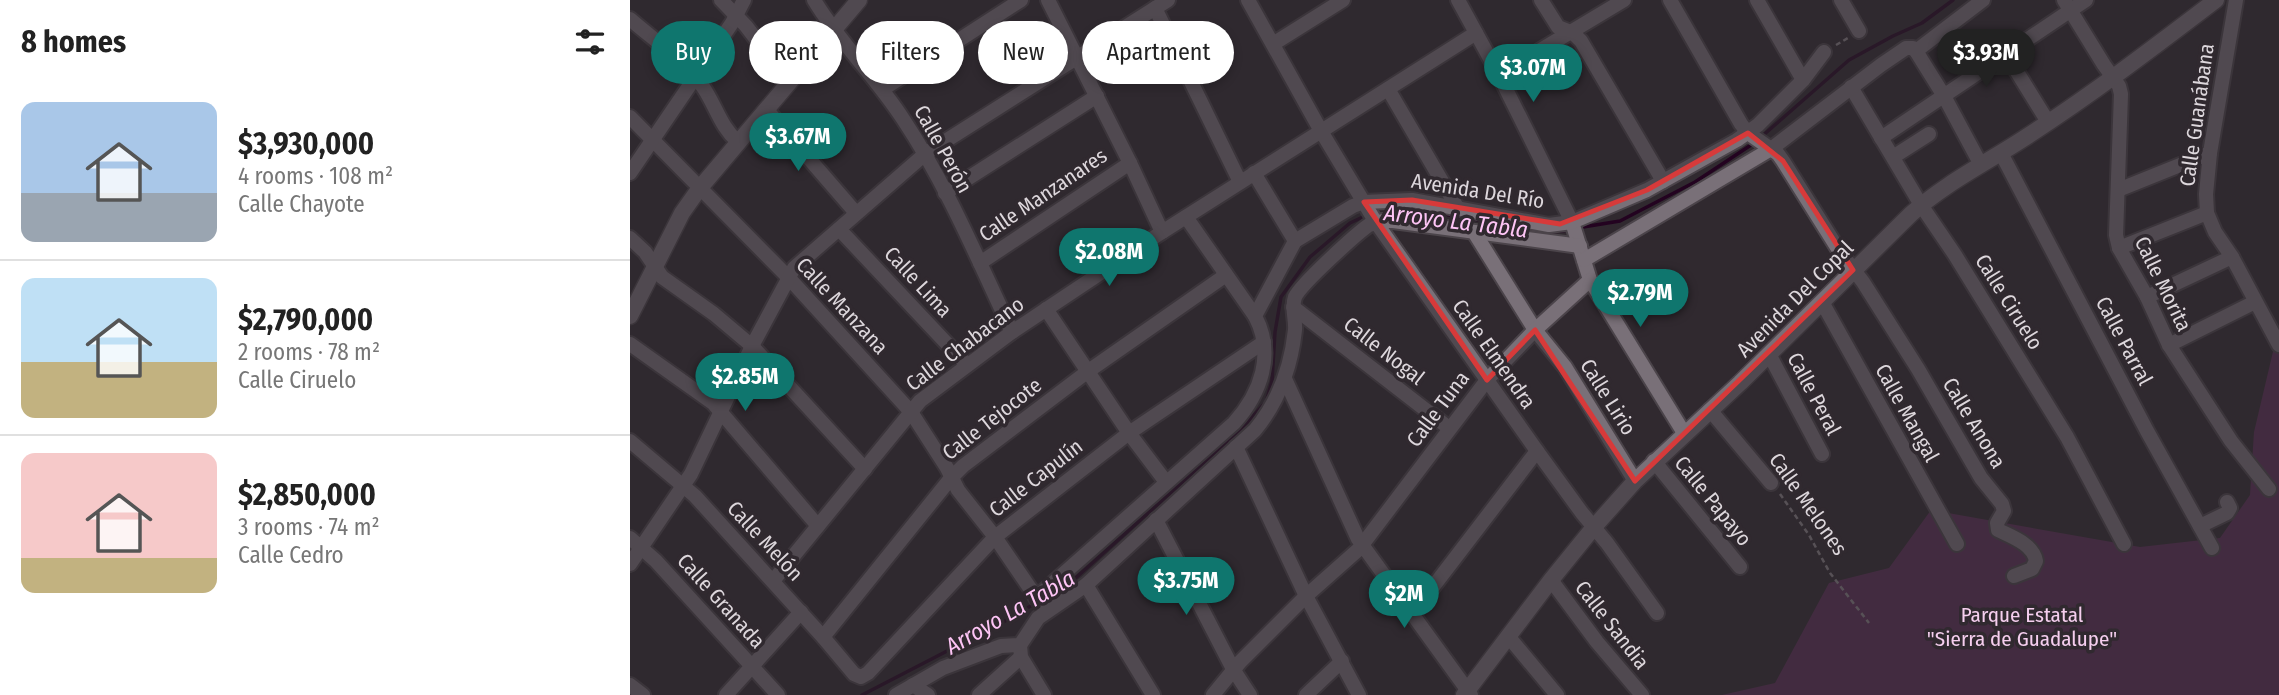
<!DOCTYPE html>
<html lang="en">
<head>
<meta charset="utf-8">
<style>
	:root { --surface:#fff; --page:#f6f6f6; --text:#222; --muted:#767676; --line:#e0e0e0; --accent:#0f766e }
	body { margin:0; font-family:"Fira Sans Condensed",sans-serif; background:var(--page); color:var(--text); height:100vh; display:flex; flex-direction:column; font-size:26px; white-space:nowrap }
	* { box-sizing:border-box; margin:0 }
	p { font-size:23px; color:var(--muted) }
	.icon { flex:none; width:38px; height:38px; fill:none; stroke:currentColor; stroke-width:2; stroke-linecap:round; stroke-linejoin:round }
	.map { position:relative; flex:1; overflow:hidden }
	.panel { display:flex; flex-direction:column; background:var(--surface); width:630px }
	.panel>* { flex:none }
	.banner { position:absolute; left:21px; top:21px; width:665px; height:63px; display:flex; gap:14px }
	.price { position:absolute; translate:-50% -60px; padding:0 16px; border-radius:24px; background:var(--accent); color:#fff; font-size:23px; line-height:46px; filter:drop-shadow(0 2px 4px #0008) }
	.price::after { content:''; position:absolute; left:50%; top:42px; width:21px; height:16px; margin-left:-10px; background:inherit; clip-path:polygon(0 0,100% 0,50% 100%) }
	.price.active { background:#222; color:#fff }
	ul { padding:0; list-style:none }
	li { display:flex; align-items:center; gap:21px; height:175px; padding:0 21px }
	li+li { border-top:2px solid var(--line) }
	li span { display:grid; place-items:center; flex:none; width:196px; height:140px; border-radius:14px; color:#555 }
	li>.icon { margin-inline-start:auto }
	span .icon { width:84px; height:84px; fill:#fffc; stroke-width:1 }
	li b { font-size:30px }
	h2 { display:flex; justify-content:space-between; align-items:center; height:84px; padding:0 21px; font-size:30px }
	.tag { padding:0 24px; border-radius:32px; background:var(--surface); box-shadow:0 4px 10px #0003; font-size:24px; line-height:63px }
	.tag.active { background:var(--accent); color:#fff }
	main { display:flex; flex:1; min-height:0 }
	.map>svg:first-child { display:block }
	.green { fill:#5a2e55 }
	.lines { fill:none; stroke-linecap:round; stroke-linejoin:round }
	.stream { stroke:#230320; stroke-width:3.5 }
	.minor-casing { stroke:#4b444a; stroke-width:18 }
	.tertiary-casing { stroke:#4b444a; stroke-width:19 }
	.path { stroke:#878186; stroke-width:2.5; stroke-dasharray:5 3.5; stroke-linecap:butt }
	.minor { stroke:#797078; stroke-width:14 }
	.tertiary { stroke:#797078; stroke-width:16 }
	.marked { fill:none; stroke:#d73a3a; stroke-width:5; stroke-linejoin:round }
	.labels { text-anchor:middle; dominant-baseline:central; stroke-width:7; stroke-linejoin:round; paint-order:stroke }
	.street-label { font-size:21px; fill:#ddd7dc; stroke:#30292f }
	.park-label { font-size:21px; fill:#f5ceee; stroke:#30292f }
	.water-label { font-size:23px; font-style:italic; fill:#fec5f6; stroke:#30292f }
</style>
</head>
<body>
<main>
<section class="panel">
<h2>8 homes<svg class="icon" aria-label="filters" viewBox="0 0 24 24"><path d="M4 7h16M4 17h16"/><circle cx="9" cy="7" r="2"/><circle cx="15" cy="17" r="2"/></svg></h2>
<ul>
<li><span style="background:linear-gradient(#a9c7e8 65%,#9aa5b1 0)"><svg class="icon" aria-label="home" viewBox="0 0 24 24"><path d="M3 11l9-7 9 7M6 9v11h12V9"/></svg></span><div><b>$3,930,000</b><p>4 rooms · 108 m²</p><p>Calle Chayote</p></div></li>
<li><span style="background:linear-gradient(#bfe0f5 60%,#c2b280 0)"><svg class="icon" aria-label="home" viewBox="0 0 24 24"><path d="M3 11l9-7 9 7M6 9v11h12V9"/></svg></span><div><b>$2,790,000</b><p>2 rooms · 78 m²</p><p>Calle Ciruelo</p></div></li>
<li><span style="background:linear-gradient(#f6c9c9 75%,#c2b280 0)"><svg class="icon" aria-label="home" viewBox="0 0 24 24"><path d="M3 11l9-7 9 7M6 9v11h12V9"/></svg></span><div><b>$2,850,000</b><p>3 rooms · 74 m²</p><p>Calle Cedro</p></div></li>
</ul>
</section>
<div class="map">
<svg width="1649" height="695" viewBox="0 0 1649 695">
	<rect width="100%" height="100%" fill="#30292f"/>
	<polygon class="green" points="1649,335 1649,695 1092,695 1145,683 1199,583 1259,568 1301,510 1510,547 1590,538 1620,495 1624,432 1646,339"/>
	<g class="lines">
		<g class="stream">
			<polyline points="1130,138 1219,60 1263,36 1292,23 1323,0"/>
			<polyline points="744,211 751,207 808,213 922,232 939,230"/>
			<polyline points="947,228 990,221 1065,182 1124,143"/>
			<polyline points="417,596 440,583 497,532 611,429 636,402 642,381 645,332 651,297 680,257 720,223 737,215"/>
			<polyline points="232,695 377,620 404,604"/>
		</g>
		<g class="minor-casing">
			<g id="minor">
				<polyline points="91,0 116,26 159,82"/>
				<path d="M184,0C209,42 246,77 273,119C317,185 348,260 382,332"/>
				<polyline points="418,0 500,163 532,232"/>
				<polyline points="618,0 691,131 745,221 907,451 952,513 977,543 1027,613"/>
				<polyline points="828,0 869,75 942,222 960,280 1054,433"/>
				<polyline points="911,0 928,27 943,33 951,41 1033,181"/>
				<path d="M1040,0L1111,124L1118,133L1148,154L1153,161L1210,252L1233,282L1288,369L1351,478L1372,504L1374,511L1367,523L1368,530C1382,537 1403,544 1406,561L1402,569L1384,576"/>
				<polyline points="1127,0 1173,80"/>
				<polyline points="1211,0 1229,31"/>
				<polyline points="1434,0 1474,65 1489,86 1491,94 1486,235 1489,248 1517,297 1539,345 1601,441 1639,489"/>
				<polyline points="1606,0 1580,153 1576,194 1577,213 1585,232 1602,257 1649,345"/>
				<polyline points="525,8 610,182"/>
				<path d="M0,19C24,40 54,60 73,87C86,106 90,126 108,142"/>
				<polyline points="643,44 713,0"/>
				<polyline points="1286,51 1314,96 1351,165"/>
				<polyline points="1376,54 1418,122"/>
				<polyline points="869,75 994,0"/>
				<polyline points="1221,87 1291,205 1325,255 1437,437 1494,544"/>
				<polyline points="253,89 391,0"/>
				<polyline points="758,89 827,207"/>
				<polyline points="137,110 226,213"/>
				<polyline points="0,117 158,277 281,412 317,468 328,490 365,537 410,603"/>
				<polyline points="1251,138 1456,0"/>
				<polyline points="1371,153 1517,431 1582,548"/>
				<polyline points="1263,157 1299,134"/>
				<polyline points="0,173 102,23 114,0"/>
				<polyline points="624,173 665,241"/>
				<polyline points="1488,190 1580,153"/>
				<polyline points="315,193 467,96"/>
				<polyline points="556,217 625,316"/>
				<polyline points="209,229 337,365"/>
				<polyline points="844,232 905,330 935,367 1005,481"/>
				<polyline points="0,238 15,252 32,277 84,314 122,346 235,469"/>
				<polyline points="1489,248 1577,213"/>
				<polyline points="954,260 1141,149 1251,65 1276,48 1283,48 1286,51 1353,0"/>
				<polyline points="350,263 500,163"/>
				<polyline points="1517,297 1602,257"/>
				<polyline points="1192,302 1327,544"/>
				<polyline points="663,307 819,428"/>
				<polyline points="416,309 499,433 536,482"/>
				<polyline points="0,344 83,403 188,526"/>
				<polyline points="1539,345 1625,302"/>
				<polyline points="1139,354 1192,454"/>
				<polyline points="655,379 728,539 841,695"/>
				<polyline points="1080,410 1141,483"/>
				<polyline points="0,441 65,496 193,637 224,674 231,677 238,673 365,537 499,433 634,342"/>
				<polyline points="606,447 676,596 729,695"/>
				<polyline points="1024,461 1110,567"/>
				<polyline points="526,520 603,669 620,695"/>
				<polyline points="1570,526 1597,513 1600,508 1597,502"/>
				<polyline points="0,538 26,561 148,695"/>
				<polyline points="0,564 61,474 122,346 164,268 295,154 538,0"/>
				<polyline points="921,580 967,642 1012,695"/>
				<polyline points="143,581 290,401 382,332 532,232 846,33"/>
				<polyline points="456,585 523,695"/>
				<path d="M406,598L604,423C631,393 645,354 625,316L665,241L723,206L734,202L782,200L919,225L942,222L1017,190L1107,140L1128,125L1173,80L1194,52"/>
				<polyline points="783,613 907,451"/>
				<polyline points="878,636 927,695"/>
				<polyline points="193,637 321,478 333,466 457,372 596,275"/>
				<polyline points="390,645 391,657 414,695"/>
				<polyline points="0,685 13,695"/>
				<polyline points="283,685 298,695"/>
				<polyline points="96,695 171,612"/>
				<path d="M266,695L313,668L371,646L390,645L408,618L456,585L625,430C649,401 661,367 665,330C666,319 661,308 665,297C671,284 726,234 739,225L753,221H763L950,246"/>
				<polyline points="349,695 391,657"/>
				<polyline points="583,695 610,662 676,596 729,549 857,380 905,330 960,280"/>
				<polyline points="676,695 712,661"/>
			</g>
		</g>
		<g class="tertiary-casing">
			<g id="tertiary">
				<polyline points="0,316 52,213 69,189 229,0"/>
				<path d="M834,695L921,580L964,527L1005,481L1110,383L1281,214C1314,184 1356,163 1393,139C1460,96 1523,48 1586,0"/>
			</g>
		</g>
		<g class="path">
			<polyline points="1206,45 1218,38"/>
			<polyline points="1150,494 1179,535 1200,573 1239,623"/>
		</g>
		<use href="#minor" class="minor"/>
		<use href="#tertiary" class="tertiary"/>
	</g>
	<path d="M0 0H1649V695H0ZM1118,133L1153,161L1223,270L1005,481L905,330L857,380L734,202L782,200L930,224L1017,190Z" fill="#30292f" fill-opacity=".55" fill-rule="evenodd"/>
	<path class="marked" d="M1118,133L1153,161L1223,270L1005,481L905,330L857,380L734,202L782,200L930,224L1017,190Z"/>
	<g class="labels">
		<g class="street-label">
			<text transform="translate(1567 115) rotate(-82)">Calle Guanábana</text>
			<text transform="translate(313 149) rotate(61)">Calle Perón</text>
			<text transform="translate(848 191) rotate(9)">Avenida Del Río</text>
			<text transform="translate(413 195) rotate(-34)">Calle Manzanares</text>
			<text transform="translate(288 282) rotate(47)">Calle Lima</text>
			<text transform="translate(1533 284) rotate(64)">Calle Morita</text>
			<text transform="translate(1165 299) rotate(-45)">Avenida Del Copal</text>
			<text transform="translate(1379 302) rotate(58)">Calle Ciruelo</text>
			<text transform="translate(212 306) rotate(47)">Calle Manzana</text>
			<text transform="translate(1494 341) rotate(62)">Calle Parral</text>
			<text transform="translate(335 344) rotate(-37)">Calle Chabacano</text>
			<text transform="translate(754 351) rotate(38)">Calle Nogal</text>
			<text transform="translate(864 354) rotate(55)">Calle Elmendra</text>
			<text transform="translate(1184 394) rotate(62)">Calle Peral</text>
			<text transform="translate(978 397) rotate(58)">Calle Lirio</text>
			<text transform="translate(808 409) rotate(-53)">Calle Tuna</text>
			<text transform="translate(1277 413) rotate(61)">Calle Mangal</text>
			<text transform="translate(362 419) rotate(-38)">Calle Tejocote</text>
			<text transform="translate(1344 423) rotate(59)">Calle Anona</text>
			<text transform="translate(406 478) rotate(-38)">Calle Capulín</text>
			<text transform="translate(1083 501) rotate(51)">Calle Papayo</text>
			<text transform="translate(1178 504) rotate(55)">Calle Melones</text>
			<text transform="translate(135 541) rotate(47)">Calle Melón</text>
			<text transform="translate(91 601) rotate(48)">Calle Granada</text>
			<text transform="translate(982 625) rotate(52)">Calle Sandia</text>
		</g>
		<g class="park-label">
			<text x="1392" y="615">Parque Estatal<tspan x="1392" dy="24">"Sierra de Guadalupe"</tspan></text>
		</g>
		<g class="water-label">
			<text transform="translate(826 221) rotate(7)">Arroyo La Tabla</text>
			<text transform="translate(380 612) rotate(-30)">Arroyo La Tabla</text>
		</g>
	</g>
</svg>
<b class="price active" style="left:1356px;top:89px">$3.93M</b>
<b class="price" style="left:903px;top:104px">$3.07M</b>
<b class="price" style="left:168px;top:173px">$3.67M</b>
<b class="price" style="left:479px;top:288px">$2.08M</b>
<b class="price" style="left:1010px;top:329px">$2.79M</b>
<b class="price" style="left:115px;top:413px">$2.85M</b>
<b class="price" style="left:556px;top:617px">$3.75M</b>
<b class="price" style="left:774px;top:630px">$2M</b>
<div class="banner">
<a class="tag active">Buy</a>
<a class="tag">Rent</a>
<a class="tag">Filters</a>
<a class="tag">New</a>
<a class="tag">Apartment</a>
</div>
</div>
</main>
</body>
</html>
